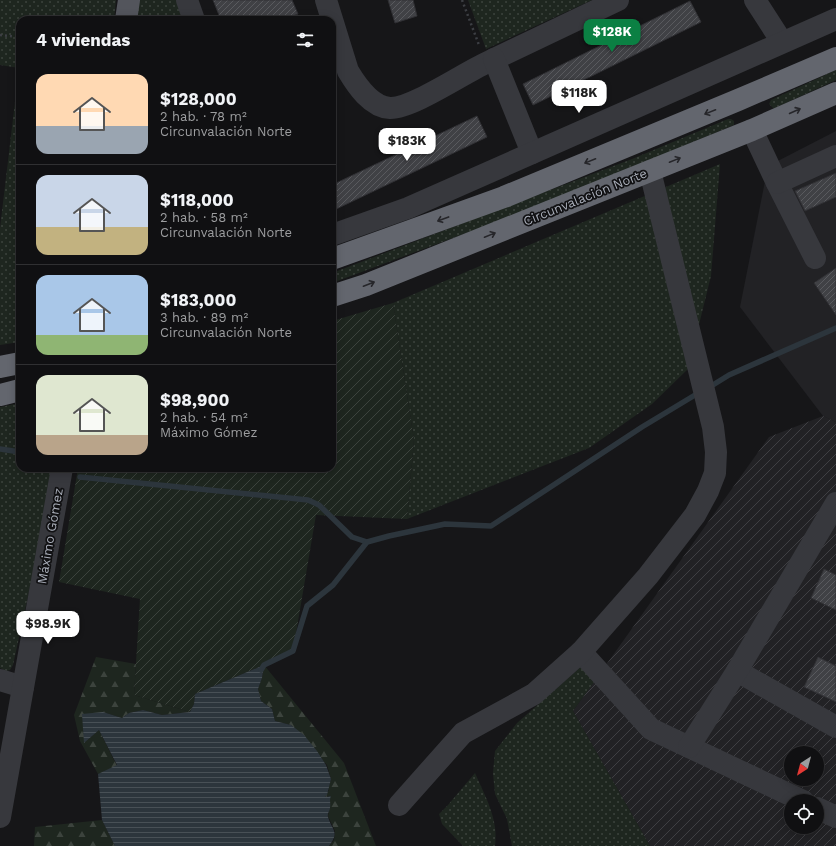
<!DOCTYPE html>
<html lang="es">
<head>
<meta charset="utf-8">
<style>
	:root { --surface:#101012; --page:#19191b; --text:#f1f3f6; --muted:#9c9d9f; --line:#303032; --accent:#0b8043 }
	body { margin:0; font-family:"Work Sans",sans-serif; background:var(--page); color:var(--text); height:100vh; display:flex; flex-direction:column; font-size:15px; white-space:nowrap }
	* { box-sizing:border-box; margin:0 }
	p { font-size:13px; color:var(--muted) }
	.icon { flex:none; width:22px; height:22px; fill:none; stroke:currentColor; stroke-width:2; stroke-linecap:round; stroke-linejoin:round }
	.map { position:relative; flex:1; overflow:hidden }
	.side { position:absolute; left:16px; top:16px; width:320px; height:456px; display:flex; flex-direction:column; background:var(--surface); border-radius:12px; box-shadow:0 2px 10px #0003,0 0 0 1px var(--line) }
	.side>* { flex:none }
	.needle { width:26px; rotate:216deg }
	.controls { position:absolute; left:784px; top:746px; display:grid; gap:8px }
	.controls a { display:grid; place-items:center; width:40px; height:40px; border-radius:50%; background:var(--surface); box-shadow:0 2px 10px #0003,0 0 0 1px var(--line); font-size:20px }
	.price { position:absolute; translate:-50% -34px; padding:0 9px; border-radius:8px; background:#fff; color:#222; font-size:13px; line-height:26px; filter:drop-shadow(0 1px 2px #0008) }
	.price::after { content:''; position:absolute; left:50%; top:24px; width:12px; height:9px; margin-left:-6px; background:inherit; clip-path:polygon(0 0,100% 0,50% 100%) }
	.price.on { background:var(--accent); color:#fff }
	ul { padding:0; list-style:none }
	li { display:flex; align-items:center; gap:12px; height:100px; padding:0 20px }
	li+li { border-top:1px solid var(--line) }
	li span { display:grid; place-items:center; flex:none; width:112px; height:80px; border-radius:12px; color:#555 }
	li>.icon { margin-inline-start:auto }
	span .icon { width:48px; height:48px; fill:#fffc; stroke-width:1 }
	li b { font-size:17px }
	h2 { display:flex; justify-content:space-between; align-items:center; height:48px; padding:0 20px; font-size:17px }
	.map>svg:first-child { display:block }
	.built { fill:#222225 }
	.industrial { fill:url(#industrial-furrows); fill-rule:evenodd }
	.grass { fill:url(#grass-dots) }
	.forest { fill:url(#forest-firs) }
	.garden { fill:url(#garden-furrows) }
	.water { fill:url(#water-rules) }
	.lines { fill:none; stroke-linecap:round; stroke-linejoin:round }
	.stream { stroke:#2c353c; stroke-width:5.5 }
	.building { fill:url(#building-hatch); stroke:#303034 }
	.path { stroke:#3d3f44; stroke-width:2.5; stroke-dasharray:2 3; stroke-linecap:butt }
	.minor { stroke:#37383d; stroke-width:22 }
	.major { stroke:#53555c; stroke-width:22 }
	.highway { stroke:#63666e; stroke-width:22 }
	.oneway { stroke:#26262a }
	.labels { text-anchor:middle; dominant-baseline:central; stroke-width:3.5; stroke-linejoin:round; paint-order:stroke }
	.street-label { font-size:13px; fill:#a8adb8; stroke:#111113 }
</style>
</head>
<body>
<div class="map">
<svg width="836" height="846" viewBox="0 0 836 846">
	<defs>
		<pattern id="industrial-furrows" width="10" height="10" patternUnits="userSpaceOnUse"><rect width="10" height="10" fill="#222225"/><path d="M-1 1l2-2M0 10L10 0M9 11l2-2" fill="none" stroke="#3f3f43"/></pattern>
		<pattern id="grass-dots" width="8" height="8" patternUnits="userSpaceOnUse"><rect width="8" height="8" fill="#1e261f"/><path d="M2 2h.1M6 6h.1" fill="none" stroke="#3c433d" stroke-width="1.8" stroke-linecap="round"/></pattern>
		<pattern id="forest-firs" width="22" height="20" patternUnits="userSpaceOnUse"><rect width="22" height="20" fill="#1e261f"/><path d="M5 1l3.5 6h-7zM16 11l3.5 6h-7z" fill="#3c433d"/></pattern>
		<pattern id="garden-furrows" width="10" height="10" patternUnits="userSpaceOnUse"><rect width="10" height="10" fill="#1e261f"/><path d="M-1 1l2-2M0 10L10 0M9 11l2-2" fill="none" stroke="#3c433d"/></pattern>
		<pattern id="water-rules" width="6" height="5" patternUnits="userSpaceOnUse"><rect width="6" height="5" fill="#2c353c"/><path d="M0 2.5h6" fill="none" stroke="#485056"/></pattern>
		<pattern id="building-hatch" width="6" height="6" patternUnits="userSpaceOnUse"><rect width="6" height="6" fill="#404145"/><path d="M-1 1l2-2M0 6l6-6M5 7l2-2" fill="none" stroke="#595a5e"/></pattern>
	</defs>
	<rect width="100%" height="100%" fill="#161618"/>
	<polygon class="built" points="836,131 836,422 823,416 740,307 768,166"/>
	<path class="industrial" d="M823,416L836,422V846H650L573,711L769,437ZM791,753H817V779H791ZM791,801H817V827H791Z"/>
	<g class="grass">
		<polygon points="0,0 116,0 114,20 20,20 20,342 0,345 0,228 19,68 0,65"/>
		<polygon points="137,0 177,0 185,20 134,20"/>
		<polygon points="468,0 592,0 486,49"/>
		<polygon points="836,70 836,80 775,108 773,108 769,104 771,100"/>
		<polygon points="728,119 731,119 734,121 734,125 550,202 332,283 332,273 632,159"/>
		<polygon points="720,164 711,276 688,369 652,404 589,448 407,519 414,440 393,303"/>
		<polygon points="20,403 20,468 56,468 13,665 10,670 6,671 0,668 0,407"/>
		<polygon points="582,666 594,682 573,711 650,846 512,846 507,819 495,794 493,773 495,751 517,723"/>
		<path d="M475,773C485,796 499,820 495,846H463L442,824L439,814L448,805Z"/>
	</g>
	<g class="forest">
		<polygon points="96,657 136,664 134,695 190,712 162,715 143,710 129,713 122,718 103,712 85,742 99,730 117,766 98,774 80,741 74,715"/>
		<polygon points="264,665 344,763 376,846 329,846 334,840 335,831 328,816 330,806 329,796 326,797 325,796 329,790 328,789 331,779 327,765 291,725 275,721 272,709 261,701 258,689 262,678"/>
		<polygon points="102,820 115,846 34,846 35,827"/>
	</g>
	<polygon class="garden" points="393,303 414,440 407,519 316,515 293,651 264,665 195,694 194,704 190,712 134,695 140,599 59,582 78,468 332,468 332,321"/>
	<path class="water" d="M264,665L262,678L258,689L261,701L272,709L275,721L291,725L304,735L317,751L326,765L331,779L327,795L325,796L326,797L331,796C329,800 331,803 330,808C330,811 327,813 328,817C332,830 340,832 329,846H115L102,820L98,774L117,765L99,730L84,743L82,714L103,712L122,718L129,713L143,710L162,715L190,712L194,704L195,694Z"/>
	<g class="lines">
		<g class="stream">
			<polyline points="708,388 729,375 836,328"/>
			<polyline points="0,449 20,452"/>
			<polyline points="80,477 308,500 319,505 352,537 367,542"/>
			<polyline points="261,670 264,665 293,651 307,606 333,585 367,542 389,536 445,524 491,526 642,427 700,392"/>
		</g>
	</g>
	<g class="building">
		<polygon points="213,0 292,0 298,14 282,20 221,20"/>
		<polygon points="388,0 413,0 417,16 395,23"/>
		<polygon points="690,1 701,22 533,105 523,84"/>
		<polygon points="477,116 487,137 332,211 332,185"/>
		<polygon points="836,173 836,197 805,211 795,191"/>
		<polygon points="836,268 836,315 814,283"/>
		<polygon points="824,569 836,575 836,610 811,598"/>
		<polygon points="818,657 836,666 836,702 804,687"/>
	</g>
	<g class="lines">
		<g class="path">
			<polyline points="462,0 479,45"/>
			<polyline points="0,35 20,37"/>
		</g>
		<g class="minor">
			<polyline points="187,0 194,20"/>
			<path d="M326,0L348,71C357,86 371,107 390,108C411,109 464,73 486,63C530,42 574,21 618,0"/>
			<polyline points="755,0 782,42"/>
			<polyline points="494,59 532,153"/>
			<polyline points="752,130 777,183 815,258"/>
			<polyline points="777,183 836,156"/>
			<polyline points="332,235 408,208 836,19"/>
			<polyline points="581,652 651,729 803,801"/>
			<polyline points="737,671 836,727"/>
			<polyline points="0,680 23,687"/>
			<polyline points="689,747 737,671 836,503"/>
			<polyline points="399,805 463,733 534,694 581,652 648,576 695,515 708,491 715,473 716,452 713,427 650,171"/>
			<polyline points="817,808 836,817"/>
			<polyline points="0,817 62,468"/>
		</g>
		<polyline class="major" points="126,20 129,0"/>
		<g class="highway">
			<polyline points="332,259 504,197 738,100 836,58"/>
			<polyline points="332,296 366,285 752,130 836,93"/>
			<polyline points="0,367 20,363"/>
			<polyline points="0,395 20,390"/>
		</g>
	</g>
	<defs><path id="oneway-shaft" d="M-6 0H5M1.5-3L5.5 0L1.5 3" fill="none" stroke-width="1.6" stroke-linecap="round" stroke-linejoin="round"/></defs>
	<g class="oneway">
		<use href="#oneway-shaft" transform="translate(795 111) rotate(-24)"/>
		<use href="#oneway-shaft" transform="translate(710 112) rotate(158)"/>
		<use href="#oneway-shaft" transform="translate(675 160) rotate(-22)"/>
		<use href="#oneway-shaft" transform="translate(590 161) rotate(158)"/>
		<use href="#oneway-shaft" transform="translate(443 219) rotate(160)"/>
		<use href="#oneway-shaft" transform="translate(490 235) rotate(-22)"/>
		<use href="#oneway-shaft" transform="translate(369 284) rotate(-21)"/>
	</g>
	<g class="labels">
		<g class="street-label">
			<text transform="translate(585 197) rotate(-22)">Circunvalación Norte</text>
			<text transform="translate(50 536) rotate(-80)">Máximo Gómez</text>
		</g>
	</g>
</svg>
<div class="controls">
<a><svg class="needle" viewBox="-14 -14 28 28"><path d="M0-13l5 13h-10z" fill="#e53935"/><path d="M0 13l5-13h-10z" fill="#9c9d9f"/></svg></a>
<a><svg class="icon" aria-label="locate" viewBox="0 0 24 24"><circle cx="12" cy="12" r="6"/><path d="M12 2v4M12 18v4M2 12h4M18 12h4"/></svg></a>
</div>
<b class="price on" style="left:612px;top:53px">$128K</b>
<b class="price" style="left:579px;top:114px">$118K</b>
<b class="price" style="left:407px;top:162px">$183K</b>
<b class="price" style="left:48px;top:645px">$98.9K</b>
<section class="side">
<h2>4 viviendas<svg class="icon" aria-label="filters" viewBox="0 0 24 24"><path d="M4 7h16M4 17h16"/><circle cx="9" cy="7" r="2"/><circle cx="15" cy="17" r="2"/></svg></h2>
<ul>
<li><span style="background:linear-gradient(#ffd9b3 65%,#9aa5b1 0)"><svg class="icon" aria-label="home" viewBox="0 0 24 24"><path d="M3 11l9-7 9 7M6 9v11h12V9"/></svg></span><div><b>$128,000</b><p>2 hab. · 78 m²</p><p>Circunvalación Norte</p></div></li>
<li><span style="background:linear-gradient(#c9d6e8 65%,#c2b280 0)"><svg class="icon" aria-label="home" viewBox="0 0 24 24"><path d="M3 11l9-7 9 7M6 9v11h12V9"/></svg></span><div><b>$118,000</b><p>2 hab. · 58 m²</p><p>Circunvalación Norte</p></div></li>
<li><span style="background:linear-gradient(#a9c7e8 75%,#8fb573 0)"><svg class="icon" aria-label="home" viewBox="0 0 24 24"><path d="M3 11l9-7 9 7M6 9v11h12V9"/></svg></span><div><b>$183,000</b><p>3 hab. · 89 m²</p><p>Circunvalación Norte</p></div></li>
<li><span style="background:linear-gradient(#dfe7d0 75%,#b9a48a 0)"><svg class="icon" aria-label="home" viewBox="0 0 24 24"><path d="M3 11l9-7 9 7M6 9v11h12V9"/></svg></span><div><b>$98,900</b><p>2 hab. · 54 m²</p><p>Máximo Gómez</p></div></li>
</ul>
</section>
</div>
</body>
</html>
